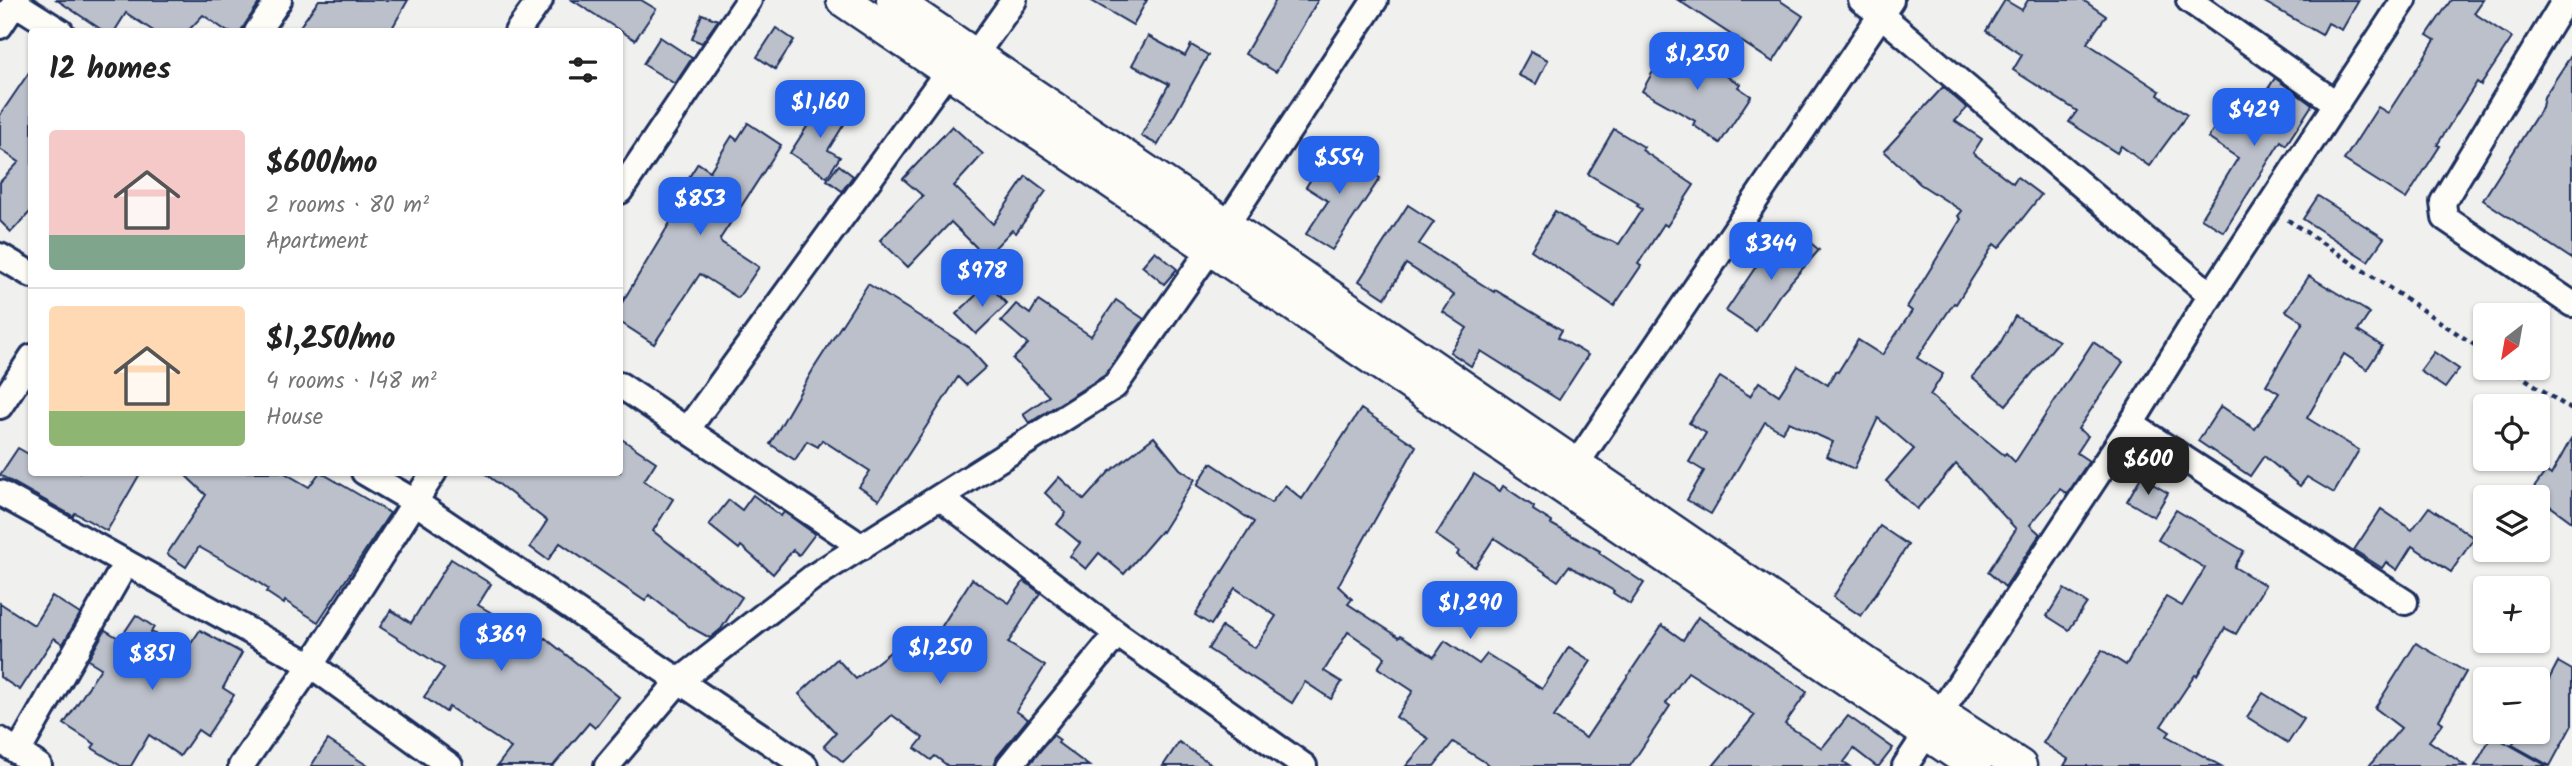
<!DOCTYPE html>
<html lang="en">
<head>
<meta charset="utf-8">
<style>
	:root { --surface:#fff; --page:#f6f6f6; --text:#222; --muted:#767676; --line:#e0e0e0; --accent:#2563eb }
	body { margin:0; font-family:Kalam,sans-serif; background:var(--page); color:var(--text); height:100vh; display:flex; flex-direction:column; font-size:26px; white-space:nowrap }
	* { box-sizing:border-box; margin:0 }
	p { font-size:23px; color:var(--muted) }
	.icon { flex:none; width:38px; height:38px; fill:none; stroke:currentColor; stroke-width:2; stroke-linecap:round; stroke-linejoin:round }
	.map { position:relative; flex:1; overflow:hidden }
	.details { position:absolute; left:28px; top:28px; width:595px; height:448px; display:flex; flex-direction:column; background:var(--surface); border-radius:7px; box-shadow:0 2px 5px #0004 }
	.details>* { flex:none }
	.needle { width:46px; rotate:211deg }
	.fabs { position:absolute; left:2473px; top:303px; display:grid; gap:14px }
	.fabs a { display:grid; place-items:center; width:77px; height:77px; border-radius:7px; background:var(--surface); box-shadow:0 2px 5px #0004; font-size:35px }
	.price { position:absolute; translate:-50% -60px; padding:0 16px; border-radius:14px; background:var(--accent); color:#fff; font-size:23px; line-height:46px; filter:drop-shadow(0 2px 4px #0008) }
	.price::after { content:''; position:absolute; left:50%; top:42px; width:21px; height:16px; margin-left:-10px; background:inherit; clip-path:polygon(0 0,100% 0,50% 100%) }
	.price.selected { background:#222; color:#fff }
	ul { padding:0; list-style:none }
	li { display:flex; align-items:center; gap:21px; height:175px; padding:0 21px }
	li+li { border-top:2px solid var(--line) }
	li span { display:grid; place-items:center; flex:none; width:196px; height:140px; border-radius:7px; color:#555 }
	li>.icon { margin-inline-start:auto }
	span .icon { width:84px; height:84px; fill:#fffc; stroke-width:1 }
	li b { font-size:30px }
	h2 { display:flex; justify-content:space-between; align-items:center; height:84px; padding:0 21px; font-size:30px }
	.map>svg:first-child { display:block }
	.building { fill:#bbc0ca; stroke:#1b2f5e; stroke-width:2 }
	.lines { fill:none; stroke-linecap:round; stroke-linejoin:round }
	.minor-casing { stroke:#1b2f5e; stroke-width:30 }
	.major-casing { stroke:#1b2f5e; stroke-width:37 }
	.path { stroke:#1b2f5e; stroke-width:4.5; stroke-dasharray:5 5; stroke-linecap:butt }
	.minor { stroke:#fdfcf7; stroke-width:24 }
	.major { stroke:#fdfcf7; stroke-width:32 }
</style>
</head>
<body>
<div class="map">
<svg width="2572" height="766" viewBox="0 0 2572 766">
	<rect width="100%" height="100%" fill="#f0f0ee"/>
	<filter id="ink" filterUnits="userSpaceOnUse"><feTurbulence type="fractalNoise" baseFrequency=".0143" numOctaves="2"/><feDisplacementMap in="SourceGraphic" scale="14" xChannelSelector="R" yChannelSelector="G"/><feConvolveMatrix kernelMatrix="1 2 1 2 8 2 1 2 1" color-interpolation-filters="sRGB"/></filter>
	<g filter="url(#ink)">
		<g class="building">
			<polygon points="57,0 261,0 240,32 228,32 203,15 187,32 155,32 126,13 114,32 105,32"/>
			<polygon points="319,0 408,0 390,32 296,32"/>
			<polygon points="572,0 641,0 656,9 635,40"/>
			<polygon points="1090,0 1147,0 1133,25"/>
			<polygon points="1276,0 1318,0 1276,72 1245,54"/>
			<polygon points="1678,0 1779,0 1803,16 1773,62"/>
			<polygon points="2005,0 2022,10 2028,0 2083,0 2106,16 2087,43 2160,91 2158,95 2187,115 2149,166 2121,146 2117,153 2069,122 2077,111 2013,70 2022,55 1986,31"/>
			<polygon points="2261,0 2359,0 2342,30 2328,23 2322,35"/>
			<polygon points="2451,0 2483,0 2474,13 2512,38 2481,85 2477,82 2437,145 2440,146 2406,199 2344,160 2378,107 2388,113 2435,40 2427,35"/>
			<polygon points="702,14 718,20 702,43 692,39"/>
			<polygon points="776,28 794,40 775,69 757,57"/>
			<polygon points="1148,36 1185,56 1191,45 1208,55 1158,145 1141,136 1169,84 1132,65"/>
			<polygon points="660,37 692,58 675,84 643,64"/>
			<polygon points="1669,43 1740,84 1738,87 1751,96 1720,143 1693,125 1695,121 1642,91"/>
			<polygon points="1531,51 1548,60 1536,84 1518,75"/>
			<polygon points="2572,54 2572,259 2483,200 2542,107 2544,97"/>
			<polygon points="32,68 32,210 11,232 0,221 0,182 19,162 0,149 0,115"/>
			<polygon points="2275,78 2312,105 2286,145 2281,141 2224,232 2201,218 2238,158 2208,138 2221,117 2241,130"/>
			<polygon points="1943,87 1967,108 1955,121 1982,139 1973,153 2013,183 2017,177 2041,195 1999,248 1994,244 1956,304 1954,303 1917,358 1943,374 1930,395 2004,455 2006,453 2015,462 2093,342 2123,362 2078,429 2088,436 2077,453 2089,461 2067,494 2060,489 2030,525 2040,534 2005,587 1988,572 2016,529 1956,464 1917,509 1886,481 1914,449 1878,418 1854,469 1826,456 1833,442 1789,422 1782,432 1765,422 1711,514 1687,500 1704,471 1689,462 1706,433 1689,423 1720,377 1750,396 1759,382 1779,395 1798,366 1828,385 1835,371 1838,372 1858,340 1882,355 1912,311 1907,307 1961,219 1958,216 1962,211 1920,184 1884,151"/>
			<polygon points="823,102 848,118 828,150 840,157 827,177 790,153"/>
			<polygon points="748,123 781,145 720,239 721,242 759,267 738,298 700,274 654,344 620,322 620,306 692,186 686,182 698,163 710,171 732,136 737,140"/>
			<polygon points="952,126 983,154 954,186 993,224 1026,176 1046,191 1016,233 1012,230 980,263 972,256 977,248 951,222 908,267 880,240 923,196 903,179"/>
			<polygon points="1614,129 1644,147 1642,150 1694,185 1667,226 1664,224 1638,264 1641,266 1614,306 1531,250 1555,211 1590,233 1619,244 1642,209 1637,206 1639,204 1588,174"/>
			<polygon points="1331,147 1380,178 1332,250 1306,234 1328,201 1306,187"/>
			<polygon points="839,165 853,176 842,191 827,180"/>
			<polygon points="2318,196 2384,238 2368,261 2303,219"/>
			<polygon points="1408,205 1434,222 1419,244 1494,292 1495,290 1562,330 1558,337 1588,355 1559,400 1481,351 1471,366 1450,352 1467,328 1443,312 1454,295 1406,264 1385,298 1359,281"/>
			<polygon points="1798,232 1819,250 1780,294 1756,331 1726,311 1761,259 1769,264"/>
			<polygon points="1155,251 1177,269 1164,284 1142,266"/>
			<polygon points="2309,276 2370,313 2358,331 2382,346 2367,369 2344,354 2307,418 2359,450 2334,493 2307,477 2300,486 2264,456 2250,476 2198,441 2221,406 2255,429 2279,393 2266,385 2303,322 2286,311"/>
			<polygon points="868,284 967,346 986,367 966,385 958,377 879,500 859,487 870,471 822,440 818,447 807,441 795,460 770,444 814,368"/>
			<polygon points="988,284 1007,304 976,334 956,314"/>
			<polygon points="1116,300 1144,319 1105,375 1029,423 1023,414 1049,396 1013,359 1028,344 1001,321 1016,304 1030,314 1038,301 1091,336"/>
			<polygon points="2015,316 2059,341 2006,405 1972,377 1998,347"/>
			<polygon points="2434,352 2459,369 2445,388 2420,371"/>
			<polygon points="1361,409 1416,446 1338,586 1352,599 1348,604 1399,637 1401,635 1434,657 1445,641 1479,664 1487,654 1542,689 1569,647 1591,661 1554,717 1586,738 1662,625 1683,640 1698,617 1807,692 1785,724 1822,748 1848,716 1893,748 1879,766 1876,766 1854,749 1844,762 1850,766 1713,766 1755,715 1688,672 1666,703 1670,706 1630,766 1491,766 1453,742 1434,766 1406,766 1429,739 1396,717 1413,691 1378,668 1385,657 1348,632 1324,671 1342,682 1331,699 1305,682 1292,703 1208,649 1222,627 1255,648 1276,616 1235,588 1211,625 1195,615 1254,522 1197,485 1211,463 1271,503 1285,485 1302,499"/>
			<polygon points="1154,437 1180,469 1195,479 1162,532 1161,531 1124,574 1099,553 1086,569 1070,556 1080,543 1057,524 1066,513 1045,493 1059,477 1084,500 1109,472"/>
			<polygon points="2572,437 2572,522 2531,492 2546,471 2551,475"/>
			<polygon points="620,438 656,462 644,481 673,499 653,531 714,579 742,597 721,629 710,638 690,627 649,595 645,601 560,543 548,560 530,547 547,521 483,472 620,472"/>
			<polygon points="18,448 32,456 32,472 141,472 107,531 75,513 73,516 0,475"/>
			<polygon points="182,472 283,472 309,487 320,472 390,513 318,622 285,601 284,604 266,592 268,589 243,572 199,547 186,567 167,554 206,495"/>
			<polygon points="1474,474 1500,491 1503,486 1534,507 1533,510 1552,522 1551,524 1600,551 1599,553 1644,583 1630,604 1613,593 1614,591 1569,566 1558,581 1494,538 1475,567 1457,555 1459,551 1436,535"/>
			<polygon points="2141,477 2168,493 2154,517 2127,501"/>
			<polygon points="753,495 781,516 784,512 815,534 799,555 793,550 773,574 741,546 739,549 709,525 729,500 742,510"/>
			<polygon points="2429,507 2474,538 2451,572 2412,546 2397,570 2386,562 2382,568 2354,550 2381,509 2412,530"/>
			<polygon points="2176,510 2244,551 2234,567 2265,585 2236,634 2225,628 2197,676 2195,675 2161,726 2170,732 2167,736 2221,766 2064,766 2068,759 2043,743 2102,650 2126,665 2166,597 2182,606 2205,568 2158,540"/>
			<polygon points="1880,526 1908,545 1861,616 1833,597"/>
			<polygon points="451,559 491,584 478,605 542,642 545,638 619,697 595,728 589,723 553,766 497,766 511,748 449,707 446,712 424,697 444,668 380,627 391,610 411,623"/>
			<polygon points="972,579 1009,603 1024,581 1040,593 1008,643 1045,666 1016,711 1028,719 997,757 994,766 948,766 935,756 931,760 915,748 923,738 892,715 843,762 824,746 836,733 799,694 837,659 856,679 903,642 919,662"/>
			<polygon points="2064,589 2087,603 2069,630 2047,616"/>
			<polygon points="52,596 80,614 63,644 54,638 20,690 0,677 0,603 34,625"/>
			<polygon points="136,615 154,627 151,632 186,651 200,630 242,653 223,688 234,695 207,736 198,730 180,756 149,735 131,766 121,766 92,748 95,744 64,724 101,668 88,660 105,630 120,639"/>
			<polygon points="2416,643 2466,672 2439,720 2443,723 2429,741 2466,766 2369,766 2401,728 2375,708"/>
			<polygon points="2558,662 2572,670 2572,725 2550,766 2512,745 2520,732 2538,732 2538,673 2548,681"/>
			<polygon points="2263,693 2304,719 2288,743 2247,717"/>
			<polygon points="1053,735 1060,740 1058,743 1089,766 1028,766"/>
			<polygon points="2492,735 2547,766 2475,766"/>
			<polygon points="328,740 368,766 311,766"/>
			<polygon points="1179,742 1214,766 1163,766"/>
		</g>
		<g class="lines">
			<g class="minor-casing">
				<g id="minor">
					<polyline points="1861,0 1881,15 2211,295"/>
					<polyline points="2189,0 2337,104"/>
					<polyline points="2565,0 2443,202 2445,218 2572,304"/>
					<polyline points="15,3 61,32"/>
					<polyline points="0,26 17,0"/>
					<polyline points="257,32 279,0"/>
					<polyline points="517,32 540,0"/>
					<polyline points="975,55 1014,0"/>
					<polyline points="620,191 749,0"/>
					<polyline points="0,256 32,275"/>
					<polyline points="620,385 862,547"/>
					<polyline points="0,406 32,357"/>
					<polyline points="2131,424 2405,602"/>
					<polyline points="687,430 948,71"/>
					<polyline points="1575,466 1891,0"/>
					<polyline points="364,472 415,502 805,766"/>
					<polyline points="0,493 311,665 450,766"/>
					<polyline points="941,498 1117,634 1304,766"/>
					<polyline points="0,740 39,766"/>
					<polyline points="18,752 126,563"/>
					<polyline points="241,766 311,665 434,472"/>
					<polyline points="607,766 678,682 813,577 1115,386 1212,247 1375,0"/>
					<polyline points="1009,766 1117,634"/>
					<polyline points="1905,766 2131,424 2211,295 2404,0"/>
				</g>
			</g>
			<g class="major-casing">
				<g id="major">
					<polyline points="843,0 1975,766"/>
					<polyline points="893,0 1226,225 1940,714 2020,766"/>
				</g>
			</g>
			<g class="path">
				<polyline points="2288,220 2485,352"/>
				<polyline points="2509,368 2572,410"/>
			</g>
			<use href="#minor" class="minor"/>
			<use href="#major" class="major"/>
		</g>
	</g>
</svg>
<div class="fabs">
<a><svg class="needle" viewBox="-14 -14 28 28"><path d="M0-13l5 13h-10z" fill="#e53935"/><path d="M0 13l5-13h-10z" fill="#767676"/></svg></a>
<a><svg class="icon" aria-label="locate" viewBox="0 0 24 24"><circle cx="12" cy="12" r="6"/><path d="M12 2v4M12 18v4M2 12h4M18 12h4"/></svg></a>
<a><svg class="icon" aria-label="layers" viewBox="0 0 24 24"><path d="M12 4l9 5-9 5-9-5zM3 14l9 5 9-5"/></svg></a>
<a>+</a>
<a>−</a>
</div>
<b class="price" style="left:1697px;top:92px">$1,250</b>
<b class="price" style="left:820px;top:140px">$1,160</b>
<b class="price" style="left:2254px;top:148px">$429</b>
<b class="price" style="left:1339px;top:196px">$554</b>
<b class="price" style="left:700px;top:237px">$853</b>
<b class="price" style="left:1771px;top:282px">$344</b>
<b class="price" style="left:982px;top:309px">$978</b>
<b class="price selected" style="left:2148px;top:497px">$600</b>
<b class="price" style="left:1470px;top:641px">$1,290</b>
<b class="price" style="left:501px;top:673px">$369</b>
<b class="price" style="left:940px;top:686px">$1,250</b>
<b class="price" style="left:152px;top:692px">$851</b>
<section class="details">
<h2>12 homes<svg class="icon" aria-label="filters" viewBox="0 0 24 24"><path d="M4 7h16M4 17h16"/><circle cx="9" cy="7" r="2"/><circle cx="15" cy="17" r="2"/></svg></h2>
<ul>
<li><span style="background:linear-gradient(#f6c9c9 75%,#7fa58c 0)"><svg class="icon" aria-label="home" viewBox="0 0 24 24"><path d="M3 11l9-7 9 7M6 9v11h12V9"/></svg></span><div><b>$600/mo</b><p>2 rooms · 80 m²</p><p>Apartment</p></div></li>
<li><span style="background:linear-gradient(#ffd9b3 75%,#8fb573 0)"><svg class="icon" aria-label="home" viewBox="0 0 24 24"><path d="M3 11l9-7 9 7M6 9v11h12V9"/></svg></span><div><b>$1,250/mo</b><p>4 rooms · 148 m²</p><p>House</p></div></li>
</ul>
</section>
</div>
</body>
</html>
